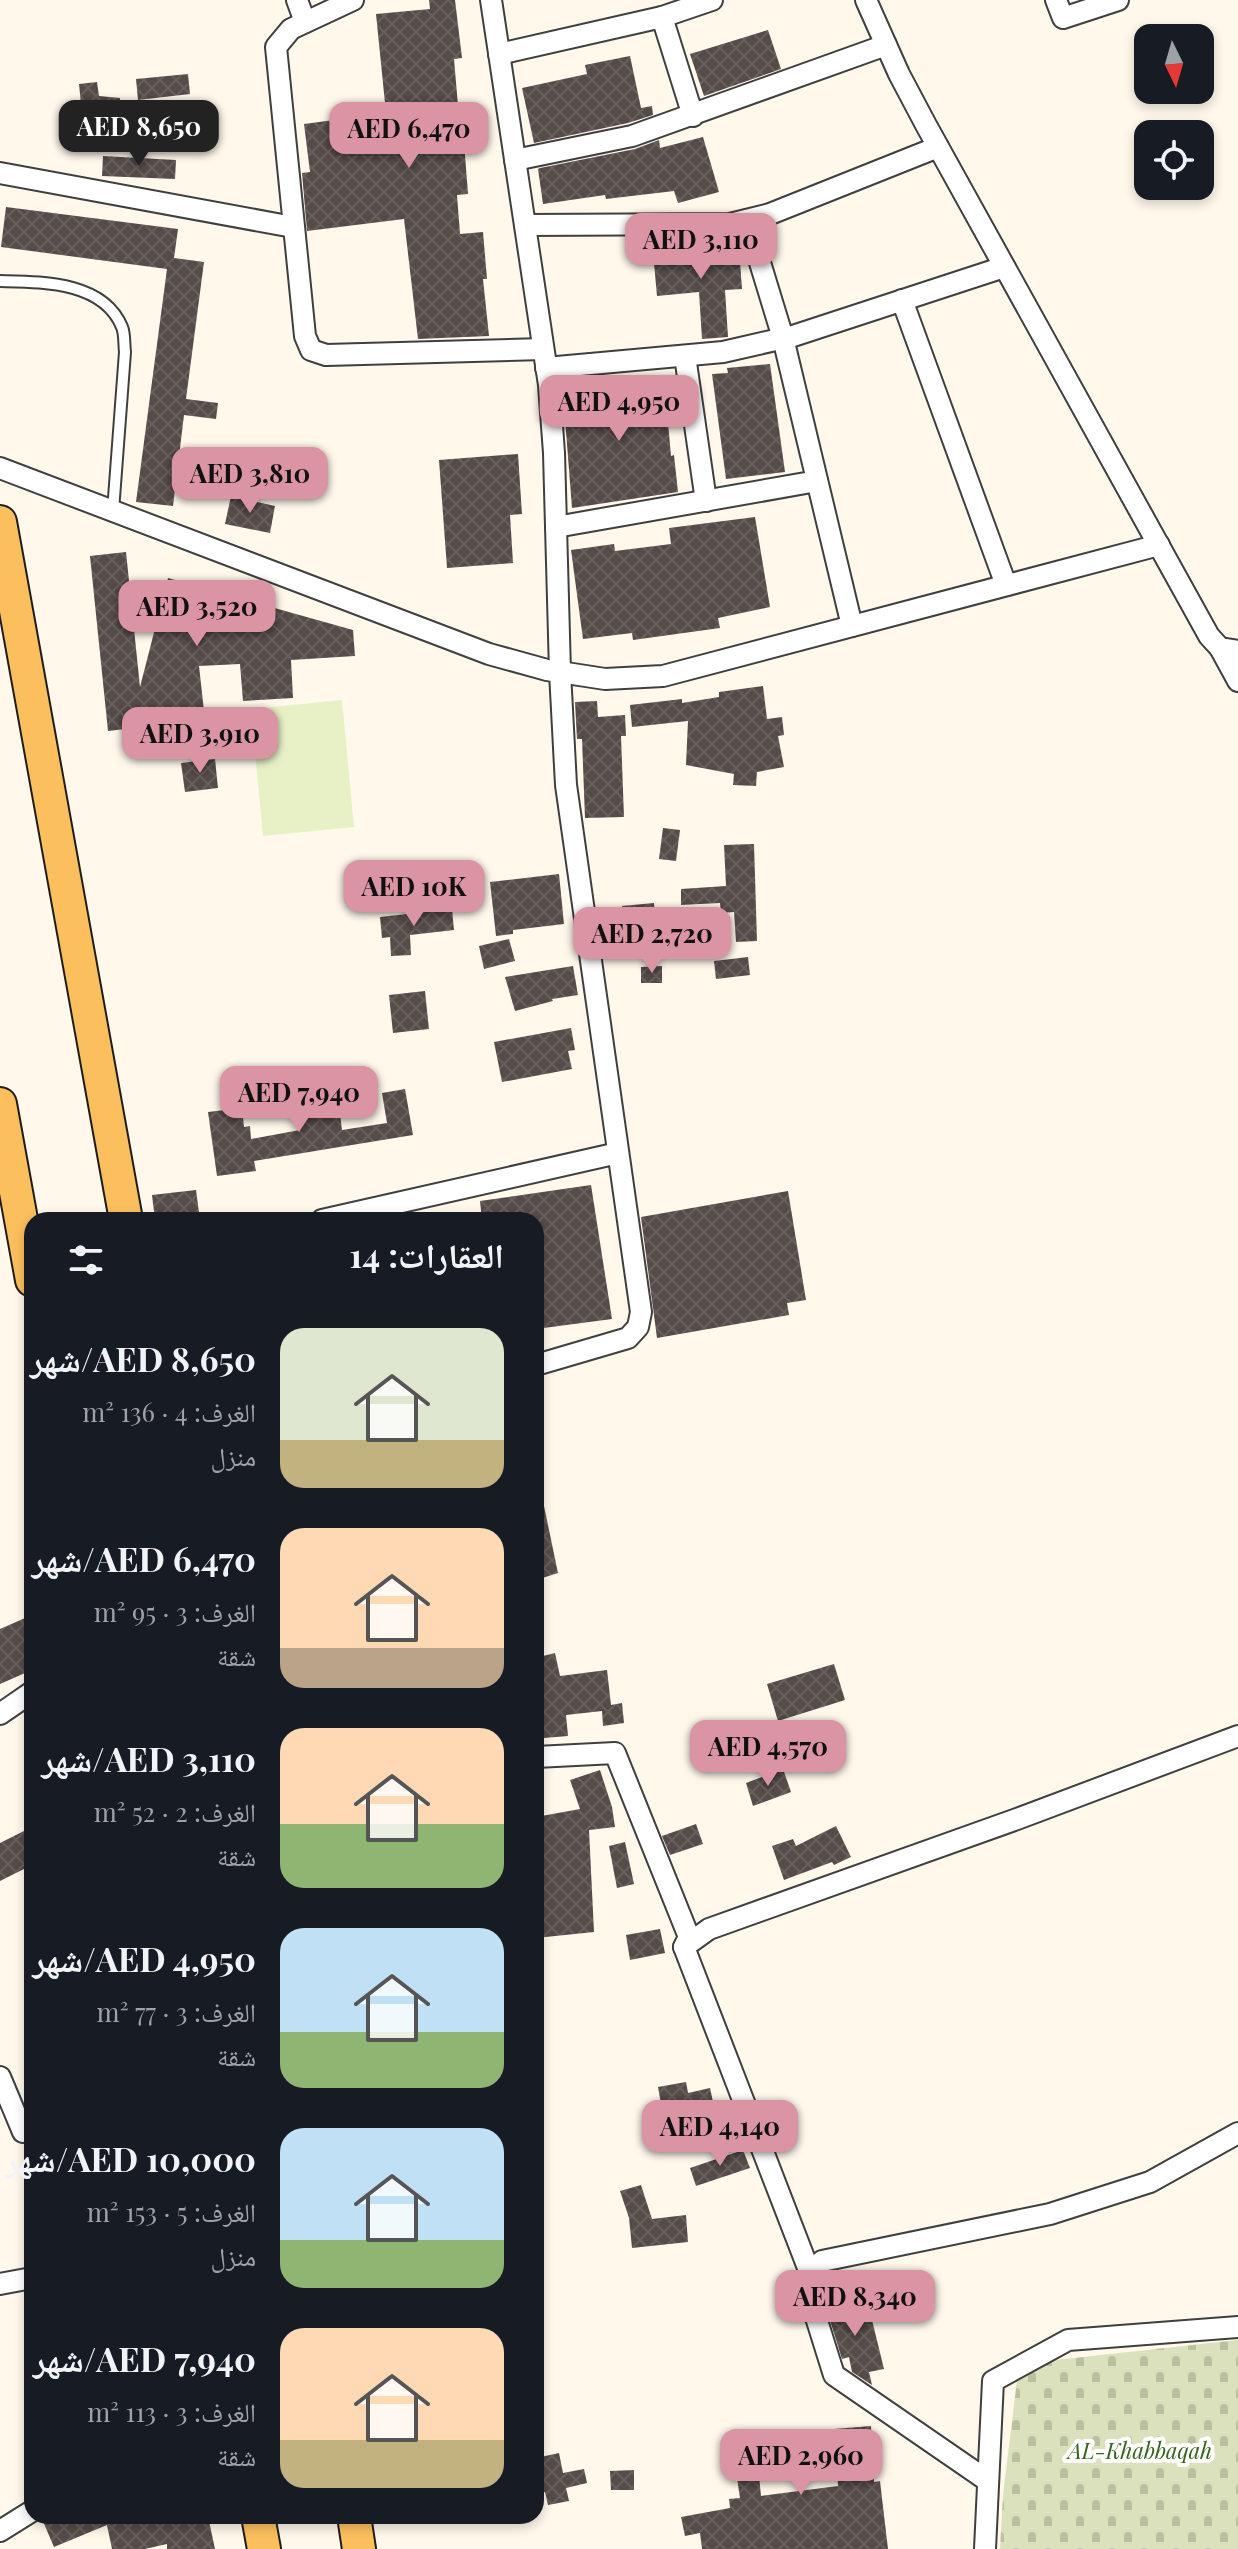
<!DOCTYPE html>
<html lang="ar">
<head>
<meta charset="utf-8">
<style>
	:root { --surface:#171b24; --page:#242831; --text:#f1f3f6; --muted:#9ea1a6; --accent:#da94a3 }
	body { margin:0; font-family:"Playfair Display","Noto Naskh Arabic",serif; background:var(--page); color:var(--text); direction:rtl; height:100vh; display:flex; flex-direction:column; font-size:30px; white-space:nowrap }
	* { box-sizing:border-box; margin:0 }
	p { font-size:26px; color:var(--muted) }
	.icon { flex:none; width:44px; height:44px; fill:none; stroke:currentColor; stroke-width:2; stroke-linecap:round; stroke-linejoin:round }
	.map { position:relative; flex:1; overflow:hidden; direction:ltr }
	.panel { position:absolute; left:24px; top:1212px; width:520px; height:1312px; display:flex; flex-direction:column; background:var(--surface); border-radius:24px; box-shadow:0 4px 12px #0003; direction:rtl }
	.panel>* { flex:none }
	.needle { width:52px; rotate:175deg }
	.fabs { position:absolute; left:1134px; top:24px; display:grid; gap:16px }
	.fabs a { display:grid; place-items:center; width:80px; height:80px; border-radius:16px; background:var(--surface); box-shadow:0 4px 12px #0003; font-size:40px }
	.price { position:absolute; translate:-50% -68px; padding:0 18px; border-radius:16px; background:var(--accent); color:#111; font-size:26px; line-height:52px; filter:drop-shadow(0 2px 4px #0008) }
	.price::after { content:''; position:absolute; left:50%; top:48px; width:24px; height:18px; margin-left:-12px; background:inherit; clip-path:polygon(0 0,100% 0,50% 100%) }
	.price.active { background:#222; color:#fff }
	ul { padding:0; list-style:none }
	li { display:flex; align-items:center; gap:24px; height:200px; padding:0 40px }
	li span { display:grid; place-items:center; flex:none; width:224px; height:160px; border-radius:24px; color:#555 }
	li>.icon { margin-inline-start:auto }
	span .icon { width:96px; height:96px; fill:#fffc; stroke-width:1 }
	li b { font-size:34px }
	h2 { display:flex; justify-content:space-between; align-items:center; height:96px; padding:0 40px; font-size:34px }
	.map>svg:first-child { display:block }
	.cemetery { fill:url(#cemetery-stones) }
	.pitch { fill:#e8f1c6 }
	.building { fill:url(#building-cross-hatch); fill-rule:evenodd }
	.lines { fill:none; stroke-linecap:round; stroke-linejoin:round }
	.service-casing { stroke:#3f3f3f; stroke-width:14 }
	.minor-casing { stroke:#3f3f3f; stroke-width:24 }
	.primary-casing { stroke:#1d1d1d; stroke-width:36 }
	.service { stroke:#fff; stroke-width:10 }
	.minor { stroke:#fff; stroke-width:20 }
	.primary { stroke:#fcbf5d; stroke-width:32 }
	.labels { text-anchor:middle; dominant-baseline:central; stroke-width:8; stroke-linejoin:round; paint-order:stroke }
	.park-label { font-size:22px; font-style:italic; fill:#35651b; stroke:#fff }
</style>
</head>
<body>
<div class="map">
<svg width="1238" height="2549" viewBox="0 0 1238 2549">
	<defs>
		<pattern id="cemetery-stones" width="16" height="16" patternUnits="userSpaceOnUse" patternTransform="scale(2)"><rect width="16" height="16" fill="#dae1bc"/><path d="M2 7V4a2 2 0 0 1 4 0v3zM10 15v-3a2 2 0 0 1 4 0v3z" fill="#bac0a0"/></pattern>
		<pattern id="building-cross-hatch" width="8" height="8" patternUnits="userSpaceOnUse" patternTransform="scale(2)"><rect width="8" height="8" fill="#554b48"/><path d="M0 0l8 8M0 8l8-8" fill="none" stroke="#68605e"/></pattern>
	</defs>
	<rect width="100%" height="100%" fill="#fff8eb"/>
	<polygon class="cemetery" points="1238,2340 1238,2549 1000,2549 1003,2495 1019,2364"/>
	<polygon class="pitch" points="342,700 354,827 263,836 251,709"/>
	<g class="building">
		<polygon points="429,0 455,0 462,58 454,59 460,129 463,129 468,194 457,195 460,234 483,232 487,279 483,279 489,336 418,339 404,219 307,231 302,173 310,172 304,124 386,113 376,14 430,9"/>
		<polygon points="768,30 781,69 704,96 690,54"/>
		<polygon points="630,56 641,108 652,106 653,115 628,123 534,143 522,88 587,74 585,65"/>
		<polygon points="188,74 190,94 138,100 136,79"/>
		<polygon points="97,82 99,96 120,98 119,120 83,124 79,84"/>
		<polygon points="703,137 719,192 678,203 674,191 606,199 605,195 543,204 538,169 540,168 635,149 659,140 660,148"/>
		<polygon points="103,156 176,160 175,179 102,176"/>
		<polygon points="6,207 178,229 174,258 204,262 186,399 218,403 216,419 184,415 173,506 136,502 167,269 1,247"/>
		<polygon points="714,242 714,250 739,248 742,289 725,290 728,337 702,339 699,292 657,296 653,252 698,247 698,243"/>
		<polygon points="770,364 785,472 726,479 712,374 728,373 727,368"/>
		<polygon points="638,377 639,381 664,378 671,456 674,455 678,492 572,508 563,393 615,388 614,382"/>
		<polygon points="518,454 522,514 510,515 513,563 447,568 439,460"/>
		<polygon points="231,496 275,506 270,533 225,524"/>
		<polygon points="755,517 770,607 718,618 720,628 633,640 632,633 583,639 571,550 614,544 615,551 671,544 669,528"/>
		<polygon points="126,552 140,687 168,578 353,630 355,656 291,660 293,698 243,701 240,664 199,666 205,720 108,731 90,556"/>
		<polygon points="763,686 767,719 782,717 784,735 778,736 784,767 757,772 756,786 733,785 734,774 686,765 688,721 632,727 630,705 682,699 682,703 719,697 719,692"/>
		<polygon points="597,701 598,717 625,715 626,736 621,736 624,817 585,818 582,739 577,739 575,702"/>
		<polygon points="215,759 218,788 185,792 181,763"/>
		<polygon points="663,828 680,830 676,861 659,859"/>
		<polygon points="754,844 757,941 736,942 734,912 721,913 720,903 681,905 681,889 726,886 724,845"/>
		<polygon points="559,874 564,924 513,930 513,934 496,936 490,882"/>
		<polygon points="654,903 655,921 624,924 622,906"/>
		<polygon points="452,909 454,930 410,935 411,955 391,956 390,937 382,938 380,917"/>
		<polygon points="509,939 515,961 484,969 479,946"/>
		<polygon points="748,957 750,975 716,979 714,961"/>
		<polygon points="573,966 578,995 552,999 553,1001 515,1011 505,977"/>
		<polygon points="662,966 662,983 641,983 641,967"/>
		<polygon points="425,991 429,1029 393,1033 389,995"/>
		<polygon points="571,1028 575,1050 568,1051 572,1069 502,1082 494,1042"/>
		<polygon points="405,1089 413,1135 254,1161 256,1171 217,1176 208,1112 242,1108 244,1127 250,1126 251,1139 300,1130 294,1104 316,1099 321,1117 340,1114 342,1130 387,1123 382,1093"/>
		<polygon points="591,1185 612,1319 536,1329 536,1220 482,1220 480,1201"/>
		<polygon points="196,1190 200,1220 155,1220 152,1195"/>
		<polygon points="788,1191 806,1300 787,1303 789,1315 657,1338 641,1217"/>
		<polygon points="544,1506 558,1573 536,1580 536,1507"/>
		<polygon points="32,1615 32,1670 0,1684 0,1629"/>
		<polygon points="555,1653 560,1676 607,1670 611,1705 622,1703 624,1723 603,1726 602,1711 566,1715 568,1736 544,1738 539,1657"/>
		<polygon points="834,1664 845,1700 778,1721 767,1684"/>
		<polygon points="783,1769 791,1792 753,1806 746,1783"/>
		<polygon points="600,1770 612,1807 615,1827 589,1830 594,1932 536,1938 536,1817 580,1809 570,1780"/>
		<polygon points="696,1824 703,1844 670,1855 662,1836"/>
		<polygon points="836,1826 851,1857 834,1865 832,1862 784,1880 772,1846 793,1839 796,1846"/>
		<polygon points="32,1827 32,1865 0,1881 0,1843"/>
		<polygon points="625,1842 634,1884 617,1888 609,1846"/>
		<polygon points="660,1929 665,1953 630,1960 626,1935"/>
		<polygon points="686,2082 688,2093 710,2088 715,2111 699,2115 698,2109 663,2115 658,2087"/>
		<polygon points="743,2150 750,2168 696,2186 690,2168"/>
		<polygon points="641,2185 652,2219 686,2215 688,2242 632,2248 629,2218 620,2191"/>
		<polygon points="849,2296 855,2320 871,2316 884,2369 869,2372 872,2385 852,2372 849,2357 842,2359 824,2301"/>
		<path d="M871,2426L874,2482L880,2481L888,2549H702L700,2533L685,2536L681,2517L730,2508L729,2499L740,2498L737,2478H741L736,2448L835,2432L834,2429ZM836,2453L838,2486L761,2496L758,2466L762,2463Z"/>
		<polygon points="559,2453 563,2473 584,2469 587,2483 566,2488 569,2501 548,2505 545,2492 536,2494 536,2478 540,2477 536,2458"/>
		<polygon points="634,2470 634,2490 611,2490 610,2471"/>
		<polygon points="44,2516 208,2516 215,2549 167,2549 167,2544 145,2549 112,2549 107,2525 54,2547 42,2519"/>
	</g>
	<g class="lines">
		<g class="service-casing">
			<path id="service" d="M0,281C42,282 103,281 122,327C125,334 124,345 125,352L113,511"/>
		</g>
		<g class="minor-casing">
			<g id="minor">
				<polyline points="297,0 305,22"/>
				<polyline points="353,0 291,29 276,47 305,336 311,350 326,355 543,349"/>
				<polyline points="491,0 549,385 554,453 560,672 566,785 641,1312 638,1327 628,1338 536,1365"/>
				<polyline points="866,0 899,74 926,125 1209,636 1220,648 1238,651"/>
				<polyline points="1056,0 1063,18 1118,0"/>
				<polyline points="662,17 693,116"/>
				<polyline points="499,54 662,17 712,0"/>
				<polyline points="515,160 632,136 886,45"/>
				<polyline points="0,173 293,227"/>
				<polyline points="747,220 783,338 852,626"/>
				<polyline points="525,225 730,224 770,214 938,147"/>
				<polyline points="902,300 1006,585"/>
				<polyline points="685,356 706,501"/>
				<polyline points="546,368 723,352 793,336 1004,267"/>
				<polyline points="0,468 489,654 547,670 605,679 663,676 1159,545"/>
				<polyline points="556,527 817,481"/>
				<polyline points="1220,648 1238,681"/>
				<polyline points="322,1220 618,1153"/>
				<polyline points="0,1714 32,1692"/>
				<polyline points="536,1757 615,1753 689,1937 684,1947"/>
				<polyline points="0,2077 23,2132 32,2127"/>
				<polyline points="810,2273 684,1947 709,1929 1017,1819 1238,1736"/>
				<polyline points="0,2284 32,2278"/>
				<polyline points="988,2481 834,2375 804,2279 822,2261 1050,2214 1150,2182 1238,2133"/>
				<polyline points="0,2531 32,2511"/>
				<polyline points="985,2549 993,2381 1068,2340 1238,2327"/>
			</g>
		</g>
		<g class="primary-casing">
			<g id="primary">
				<polyline points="0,522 126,1220"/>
				<polyline points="0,1104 32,1280"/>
				<polyline points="258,2516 264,2549"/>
				<polyline points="354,2516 359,2549"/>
			</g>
		</g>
		<use href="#service" class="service"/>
		<use href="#minor" class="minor"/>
		<use href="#primary" class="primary"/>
	</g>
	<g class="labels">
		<g class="park-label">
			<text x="1140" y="2450">AL-Khabbaqah</text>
		</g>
	</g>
</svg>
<div class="fabs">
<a><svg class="needle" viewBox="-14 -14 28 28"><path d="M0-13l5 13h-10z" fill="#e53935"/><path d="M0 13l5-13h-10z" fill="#9ea1a6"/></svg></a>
<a><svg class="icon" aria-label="locate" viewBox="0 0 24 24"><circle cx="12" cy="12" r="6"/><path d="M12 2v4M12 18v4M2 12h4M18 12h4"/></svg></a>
</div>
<b class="price active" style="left:139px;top:168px">AED 8,650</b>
<b class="price" style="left:409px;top:170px">AED 6,470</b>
<b class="price" style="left:701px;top:281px">AED 3,110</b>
<b class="price" style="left:619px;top:443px">AED 4,950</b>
<b class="price" style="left:250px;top:515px">AED 3,810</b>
<b class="price" style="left:197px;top:648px">AED 3,520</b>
<b class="price" style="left:200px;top:775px">AED 3,910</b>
<b class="price" style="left:414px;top:928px">AED 10K</b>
<b class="price" style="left:652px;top:975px">AED 2,720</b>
<b class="price" style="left:299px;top:1134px">AED 7,940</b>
<b class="price" style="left:768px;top:1788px">AED 4,570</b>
<b class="price" style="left:720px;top:2168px">AED 4,140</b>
<b class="price" style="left:855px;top:2338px">AED 8,340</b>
<b class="price" style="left:801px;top:2497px">AED 2,960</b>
<section class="panel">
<h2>العقارات: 14<svg class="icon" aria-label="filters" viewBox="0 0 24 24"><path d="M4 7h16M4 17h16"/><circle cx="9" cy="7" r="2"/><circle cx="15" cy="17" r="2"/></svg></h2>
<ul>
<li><span style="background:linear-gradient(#dfe7d0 70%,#c2b280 0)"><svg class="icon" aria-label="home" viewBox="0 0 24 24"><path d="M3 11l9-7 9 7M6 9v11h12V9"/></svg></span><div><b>AED 8,650/شهر</b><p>الغرف: 4 · 136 m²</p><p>منزل</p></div></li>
<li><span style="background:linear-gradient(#ffd9b3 75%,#b9a48a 0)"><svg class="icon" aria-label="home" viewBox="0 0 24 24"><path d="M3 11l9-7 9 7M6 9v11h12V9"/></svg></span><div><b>AED 6,470/شهر</b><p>الغرف: 3 · 95 m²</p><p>شقة</p></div></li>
<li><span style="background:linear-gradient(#ffd9b3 60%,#8fb573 0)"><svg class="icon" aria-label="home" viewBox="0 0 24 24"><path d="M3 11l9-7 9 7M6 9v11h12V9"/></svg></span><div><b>AED 3,110/شهر</b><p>الغرف: 2 · 52 m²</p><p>شقة</p></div></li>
<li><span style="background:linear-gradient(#bfe0f5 65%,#8fb573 0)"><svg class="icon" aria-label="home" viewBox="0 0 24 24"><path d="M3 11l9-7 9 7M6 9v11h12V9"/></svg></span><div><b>AED 4,950/شهر</b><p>الغرف: 3 · 77 m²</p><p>شقة</p></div></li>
<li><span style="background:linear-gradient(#bfe0f5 70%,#8fb573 0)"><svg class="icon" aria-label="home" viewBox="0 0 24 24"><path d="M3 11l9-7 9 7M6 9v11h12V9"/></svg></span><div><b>AED 10,000/شهر</b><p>الغرف: 5 · 153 m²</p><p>منزل</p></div></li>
<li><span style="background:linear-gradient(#ffd9b3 70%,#c2b280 0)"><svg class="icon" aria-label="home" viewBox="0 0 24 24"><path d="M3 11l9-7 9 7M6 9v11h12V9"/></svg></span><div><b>AED 7,940/شهر</b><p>الغرف: 3 · 113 m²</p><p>شقة</p></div></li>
</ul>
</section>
</div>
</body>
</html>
